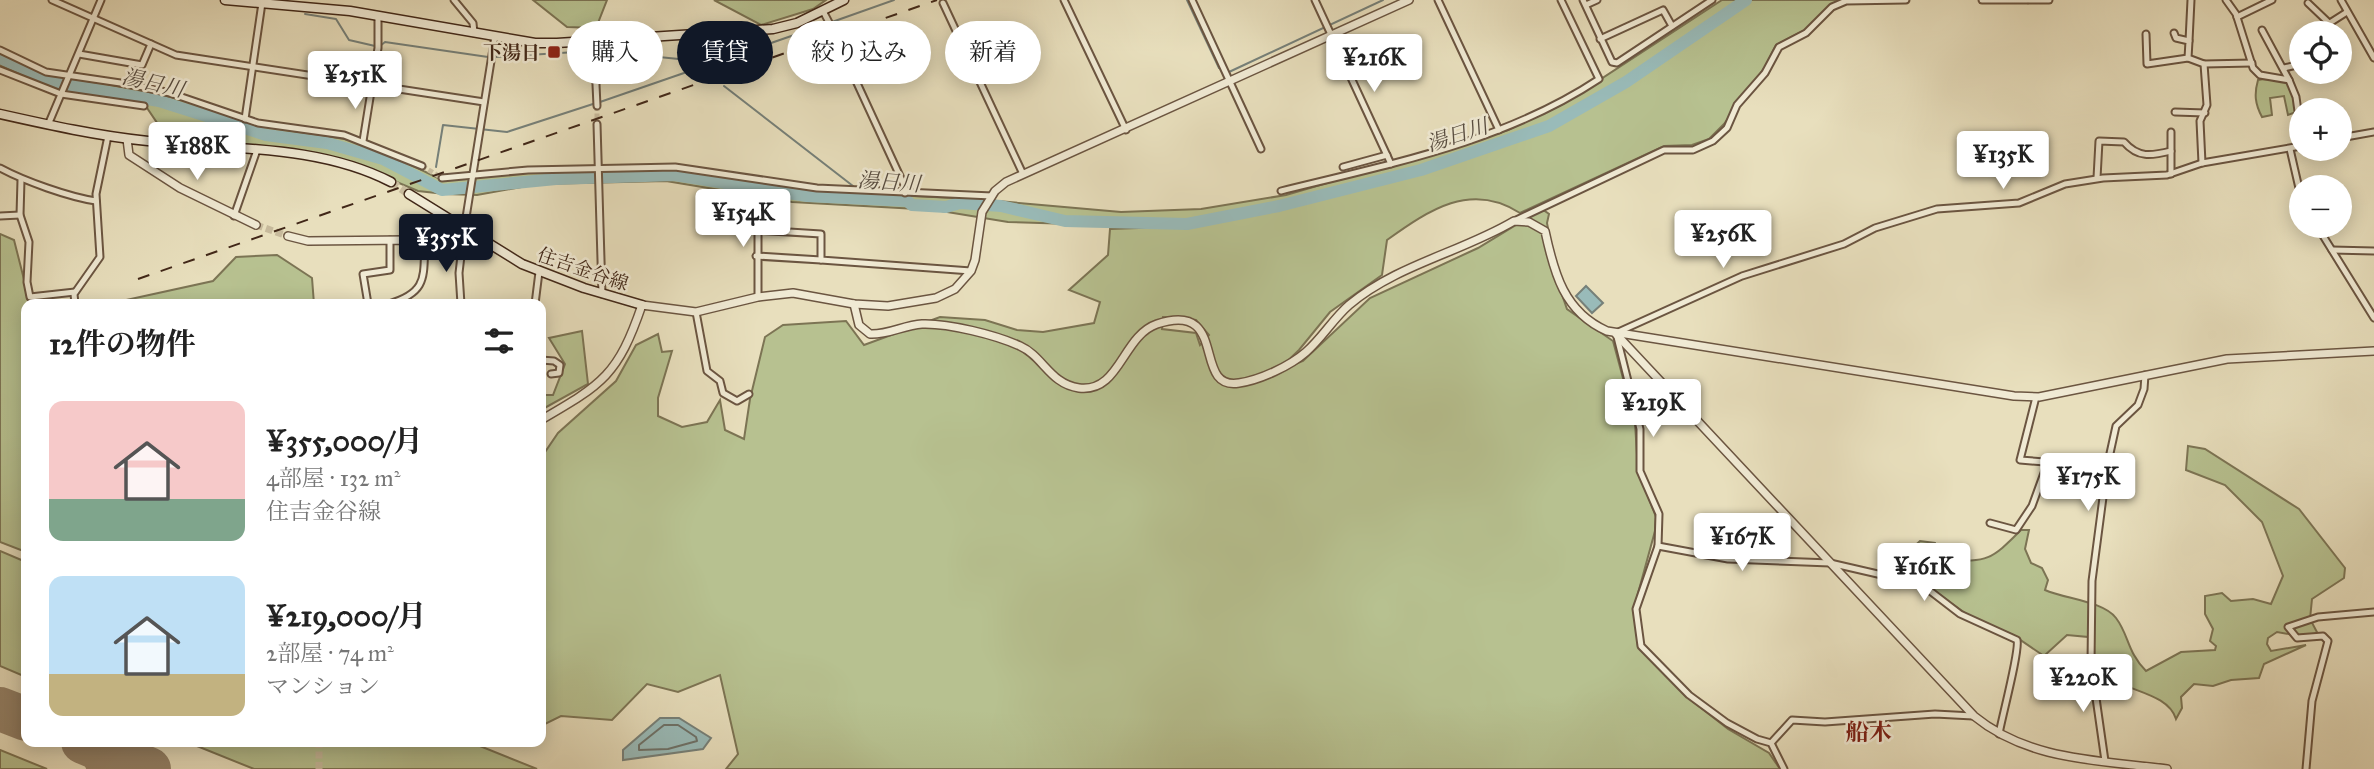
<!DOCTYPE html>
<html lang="ja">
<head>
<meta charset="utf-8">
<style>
	:root { --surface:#fff; --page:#f2f2f2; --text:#222; --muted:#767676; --accent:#111827 }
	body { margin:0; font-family:"IM FELL Great Primer","Noto Serif JP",serif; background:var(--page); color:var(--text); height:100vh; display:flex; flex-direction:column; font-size:26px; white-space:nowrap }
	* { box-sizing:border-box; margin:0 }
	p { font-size:23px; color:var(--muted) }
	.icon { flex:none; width:38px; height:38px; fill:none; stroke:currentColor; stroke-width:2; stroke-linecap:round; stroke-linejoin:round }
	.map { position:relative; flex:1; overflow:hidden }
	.sheet { position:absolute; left:21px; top:299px; width:525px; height:448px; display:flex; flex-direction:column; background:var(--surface); border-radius:14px; box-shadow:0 4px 18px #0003 }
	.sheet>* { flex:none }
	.hud { position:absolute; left:567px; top:21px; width:665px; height:63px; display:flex; gap:14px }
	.buttons { position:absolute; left:2289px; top:21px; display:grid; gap:14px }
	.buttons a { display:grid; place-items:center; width:63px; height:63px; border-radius:50%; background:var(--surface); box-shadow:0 4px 18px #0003; font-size:35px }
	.price { position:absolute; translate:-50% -60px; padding:0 16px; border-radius:7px; background:#fff; color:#222; font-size:23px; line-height:46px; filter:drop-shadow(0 2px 4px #0008) }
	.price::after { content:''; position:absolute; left:50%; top:42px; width:21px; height:16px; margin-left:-10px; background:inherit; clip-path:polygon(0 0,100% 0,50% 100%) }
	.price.selected { background:var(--accent); color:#fff }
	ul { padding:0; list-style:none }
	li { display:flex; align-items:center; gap:21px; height:175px; padding:0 28px }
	li span { display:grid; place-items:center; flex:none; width:196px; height:140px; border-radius:14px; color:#555 }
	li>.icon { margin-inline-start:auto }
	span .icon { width:84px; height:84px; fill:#fffc; stroke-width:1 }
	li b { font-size:30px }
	h2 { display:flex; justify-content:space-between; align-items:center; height:84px; padding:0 28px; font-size:30px }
	.chip { padding:0 24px; border-radius:32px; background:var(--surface); box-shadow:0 4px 18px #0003; font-size:24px; line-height:63px }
	.chip.selected { background:var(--accent); color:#fff }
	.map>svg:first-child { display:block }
	.green { fill:#b7c190; stroke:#7c7454; stroke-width:2; fill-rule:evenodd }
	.water { fill:#99bbb9; stroke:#768079; stroke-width:2 }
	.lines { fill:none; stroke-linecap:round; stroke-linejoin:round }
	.shore { stroke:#6d7168; stroke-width:2 }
	.stream { stroke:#768079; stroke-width:2 }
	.river { stroke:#99bbb9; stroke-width:12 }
	.taxiway { stroke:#94836a; stroke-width:18 }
	.runway { stroke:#94836a; stroke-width:44 }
	.minor-tunnel { stroke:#c7ba9c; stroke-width:5; stroke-dasharray:5 2.5; stroke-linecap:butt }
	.tertiary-tunnel { stroke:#c7ba9c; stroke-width:7; stroke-dasharray:7 3.5; stroke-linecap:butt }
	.secondary-tunnel { stroke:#c7ba9c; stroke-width:8; stroke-dasharray:8 4; stroke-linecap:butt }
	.minor-casing { stroke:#6b5541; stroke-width:9 }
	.tertiary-casing { stroke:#6b5541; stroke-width:10 }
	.secondary-casing { stroke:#412718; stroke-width:11 }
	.minor { stroke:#f0ead4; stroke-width:5 }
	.tertiary { stroke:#f0ead4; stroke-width:7 }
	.secondary { stroke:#f0ead4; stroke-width:8 }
	.rail { stroke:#412718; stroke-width:2; stroke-dasharray:12 12; stroke-linecap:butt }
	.poi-dot { fill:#8f2418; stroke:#f0ead4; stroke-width:2.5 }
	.labels { text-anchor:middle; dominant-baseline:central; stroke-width:5; stroke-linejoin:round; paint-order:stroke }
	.poi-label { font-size:19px; font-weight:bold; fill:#412718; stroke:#f0ead4; text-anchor:end }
	.street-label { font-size:19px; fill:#412718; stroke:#f0ead4 }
	.water-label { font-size:21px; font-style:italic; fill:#574c40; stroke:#f0ead4 }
	.quarter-label { font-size:23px; font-weight:bold; fill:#7a1f14; stroke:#f0ead4 }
</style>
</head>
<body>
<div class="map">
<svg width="2374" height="769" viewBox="0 0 2374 769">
	<rect width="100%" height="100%" fill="#e8dfbd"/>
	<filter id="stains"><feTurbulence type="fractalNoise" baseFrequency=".00286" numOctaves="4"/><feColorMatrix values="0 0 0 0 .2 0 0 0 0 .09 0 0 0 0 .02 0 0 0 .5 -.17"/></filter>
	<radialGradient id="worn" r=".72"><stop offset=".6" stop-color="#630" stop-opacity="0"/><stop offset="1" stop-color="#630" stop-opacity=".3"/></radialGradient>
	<g class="green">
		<polygon points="533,0 607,0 596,28 567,27"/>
		<polygon points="714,0 826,0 813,9 761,25"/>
		<path d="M1722,0H1838L1807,29L1776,45L1765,67L1724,124L1709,139L1692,145L1664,146L1520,213C1471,181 1429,210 1387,240L1382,275L1330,312L1299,350L1276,372L1303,361L1370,298L1478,248L1542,209L1549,214L1547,223L1558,283L1567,309L1613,341L1635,423L1638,470L1656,517L1655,531L1634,608L1638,647L1686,696L1728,729L1769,753L1780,769H726L738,754L720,675L678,692L647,684L612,720L561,716L541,726V458L558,433L616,381L636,345L658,334L662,352L672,351L658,398V416L682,427L707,422L720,400L725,430L744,439L750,399L765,337L783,325L846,321L864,345L940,317L985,320L1017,330L1043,332L1094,323L1100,302L1069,290L1108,255L1110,229L1167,227L1008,222L935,210L792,202L666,181L538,184L477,195L445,194L418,191L342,159L166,136L147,108L54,89L0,65V55L52,79L101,83L179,99L260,126L364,142L442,180L505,172L691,171L809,191L975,199L1121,212L1201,209L1286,195L1508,130L1561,105ZM1163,317L1196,320L1209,335L1200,345L1196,333L1162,329Z"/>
		<path d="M2264,79L2286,81L2293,94L2296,112L2288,115L2284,96L2270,98L2272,115L2262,117C2255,104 2254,94 2258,80Z"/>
		<polygon points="0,234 14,240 30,303 108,304 213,281 236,257 277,255 312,278 314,304 26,304 26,552 0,542"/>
		<polygon points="582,331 588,384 541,410 541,395 553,395 565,364 549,338"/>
		<path d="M2188,446L2205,449L2299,509L2345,568L2344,578L2312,599L2310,619L2318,634L2305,637L2277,632L2268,638L2267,644L2271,651L2306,645L2264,664L2259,678L2231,680L2213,686L2194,684L2181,697L2182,708L2176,719C2167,690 2118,692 2099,669C2092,660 2090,647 2088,637L2067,635L2044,656L2013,635L1972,618L1923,583L1901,576L1915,563L1910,550L1920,541L1935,543L1945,561C1989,561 1990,561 2021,530H2029L2025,549L2031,563L2042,568L2048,580L2045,590C2065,599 2103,601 2116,618C2129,635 2127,652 2146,671L2181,652L2215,650L2216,646L2210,641L2213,629L2205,614V596L2222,593L2231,601L2253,599L2271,604L2283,576L2262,522L2225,485L2186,470Z"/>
		<polygon points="0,551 26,562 26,677 0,666"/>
		<polygon points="187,742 470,742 537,769 254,769"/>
		<polygon points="0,750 47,769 0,769"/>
	</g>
	<g class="water">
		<polygon points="1586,286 1603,303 1592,313 1576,296"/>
		<polygon points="660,718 679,718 711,738 703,749 623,760 623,750"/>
	</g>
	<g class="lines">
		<polygon class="shore" points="664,725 678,725 696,737 697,741 668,749 639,750 639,745"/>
		<g class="stream">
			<polyline points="1187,0 1219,68"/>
			<polyline points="305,14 336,19 349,40 375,46"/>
			<polyline points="832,22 894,0"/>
			<polyline points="380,46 385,42 488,57"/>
			<polyline points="598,51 689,60 702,69"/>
			<polyline points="495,57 592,51"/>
			<polyline points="1229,72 1383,0"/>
			<polyline points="724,86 853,186"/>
			<polyline points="600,102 826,24"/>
			<polyline points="436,167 443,125 507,132 593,104"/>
			<polyline points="860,186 864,186"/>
		</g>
		<polyline class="river" points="0,58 57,83 159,101 266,135 327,143 383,159 442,190 556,179 674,175 807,196 907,201 912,205 946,207 960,203 1001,206 1065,221 1187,224 1279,206 1421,170 1549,126 1626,82 1746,0"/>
		<polyline class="taxiway" points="76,742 89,753 96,769"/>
		<g class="runway">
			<polyline points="0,709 26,719"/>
			<polyline points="83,742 149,769"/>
		</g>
		<g class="minor-tunnel">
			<polyline points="597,106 597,124"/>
			<polyline points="422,166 442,178"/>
		</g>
		<g class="tertiary-tunnel">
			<polyline points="256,225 288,236"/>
			<polyline points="319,769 319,742"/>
		</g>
		<polyline class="secondary-tunnel" points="391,182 409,194"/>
		<g class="minor-casing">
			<g id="minor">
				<polyline points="52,0 176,55 484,102"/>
				<polyline points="454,0 473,23 474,33"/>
				<polyline points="1064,0 1126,130"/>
				<polyline points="1192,0 1261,149"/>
				<polyline points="1315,0 1391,164"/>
				<polyline points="1438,0 1499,130"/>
				<polyline points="1583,0 1612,62 1617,63 1712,0"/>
				<polyline points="1982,0 2027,0"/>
				<polyline points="2029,0 2049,0"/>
				<polyline points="2226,0 2236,14 2253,68 2260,75 2289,80 2296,97 2301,133"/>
				<polyline points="2341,0 2374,58"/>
				<polyline points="943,3 1023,174"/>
				<polyline points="2308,3 2329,23"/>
				<polyline points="1586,5 1597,0"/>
				<polyline points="823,11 833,30"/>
				<polyline points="2237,17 2272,0"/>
				<polyline points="2262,30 2289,80"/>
				<polyline points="2174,33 2176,38 2189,41 2188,58 2204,64 2207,105 2200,121 2202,163"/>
				<polyline points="2314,33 2347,12"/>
				<polyline points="2146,34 2147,64 2188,58"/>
				<polyline points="1600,39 1663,10 1672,26"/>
				<polyline points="2189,41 2191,0"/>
				<polyline points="594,42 597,106"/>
				<polyline points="838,42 905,187 905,193"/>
				<polyline points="0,50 46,72 134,85 170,93 258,123 344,135 422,166"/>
				<polyline points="79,54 142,65 151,44"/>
				<polyline points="2204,64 2252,63"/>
				<polyline points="2284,68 2301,64"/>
				<polyline points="0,70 61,94 144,106"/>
				<polyline points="2175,112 2205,113"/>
				<polyline points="245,119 262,3"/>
				<polyline points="597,124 602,294"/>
				<polyline points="48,125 101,0"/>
				<polyline points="2340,138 2374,132"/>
				<polyline points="363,141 378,48 378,16"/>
				<polyline points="2290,149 2301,197"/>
				<polyline points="1343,167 1387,155"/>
				<path d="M0,168C24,181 69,197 96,201"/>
				<polyline points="2171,174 2171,132"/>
				<polyline points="442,178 528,170 675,167 817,188 992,196"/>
				<path d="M2097,178L2099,141L2124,142C2138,158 2151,156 2171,151"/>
				<polyline points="21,180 20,215 29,242 27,282 30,297 75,292"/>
				<path d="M1281,191C1390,164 1504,142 1599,79L1561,0"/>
				<polyline points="0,216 20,215"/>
				<polyline points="234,216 257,150"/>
				<polyline points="1514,221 1664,150 1693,150 1713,141 1727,128 1737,105 1765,73 1779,47 1806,33 1832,7 1846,1 1906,0"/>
				<polyline points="2317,226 2374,318"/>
				<polyline points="464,230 495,36"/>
				<polyline points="756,230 821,234 821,260 971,271"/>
				<polyline points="2332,250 2374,251"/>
				<polyline points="756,256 821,260"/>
				<polyline points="758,297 758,200"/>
				<polyline points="75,304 74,294 100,257 96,194 108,136"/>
				<polyline points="368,304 363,274 390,270 390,240"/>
				<path d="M389,304C429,292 423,276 425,241"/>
				<polyline points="461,304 459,273 462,247"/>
				<polyline points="535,304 539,272"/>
				<polyline points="696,312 707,371 720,381 723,393 737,401 749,394"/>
				<polyline points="541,360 554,361 560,365 559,373 551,374"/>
				<polyline points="2036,397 2020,460 2107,467"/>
				<polyline points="1990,523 2016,530 2032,506 2048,462"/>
				<path d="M1658,546L1728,559L1830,563L1921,584L1960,614L2017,640C2020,650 2002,717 1999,734"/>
				<polyline points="1771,743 1792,720 1825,722 1935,714 1973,716"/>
				<polyline points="2105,761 2091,663 2092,581 2107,467 2116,426 2138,405 2144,389 2145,375"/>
				<polyline points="1784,769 1771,743 1757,739 1727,723 1689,695 1641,646 1636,609 1658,546 1659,514 1640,471 1640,429 1616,333 1742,276 1844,244 1875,228 1937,209 2019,203 2065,184 2103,178 2167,175 2202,163 2301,146"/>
				<polyline points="2306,769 2312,701 2328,641 2323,636 2297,638 2288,627 2318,617 2374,612"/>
			</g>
		</g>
		<g class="tertiary-casing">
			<g id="tertiary">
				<polyline points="127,139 129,155 180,188 256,225"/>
				<polyline points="288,236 308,241 407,240 462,247 464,230"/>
				<path d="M854,304L859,325L870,334C888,335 904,325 922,324C948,323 996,335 1020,346C1043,356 1050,384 1079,388C1120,393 1122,336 1157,324C1230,300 1191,391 1239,383C1260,380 1290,366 1306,352C1322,338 1333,319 1349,305C1396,265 1462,252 1514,221L1529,222L1545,231C1554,273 1564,312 1607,331L2014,396L2039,397L2227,359L2374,351"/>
				<path d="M1616,334L1974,716C2029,761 2099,760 2167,769"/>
				<path d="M541,420C603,384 618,375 642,305L696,312L758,297L793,293L854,304L888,306L936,298L955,289L971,271L975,260L982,212L995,191L1006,182L1409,0"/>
			</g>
		</g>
		<g class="secondary-casing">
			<g id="secondary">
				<polyline points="225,0 350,11 535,43 557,43 773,29 797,23 844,0"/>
				<path d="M0,114C49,125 98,136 148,141C229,150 317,144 391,182"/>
				<polyline points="409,194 522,264 584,288 642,305"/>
			</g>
		</g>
		<use href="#minor" class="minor"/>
		<use href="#tertiary" class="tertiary"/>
		<use href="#secondary" class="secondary"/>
		<polyline class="rail" points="138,279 937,0"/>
	</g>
	<rect class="poi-dot" x="547" y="45" width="14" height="14" rx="3.5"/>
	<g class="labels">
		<g class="poi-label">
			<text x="540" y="52">下湯日</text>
		</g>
		<g class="street-label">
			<text transform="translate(583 269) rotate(19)">住吉金谷線</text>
		</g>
		<g class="water-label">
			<text transform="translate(153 83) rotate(13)">湯日川</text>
			<text transform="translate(1457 135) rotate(-18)">湯日川</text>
			<text transform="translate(889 182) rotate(4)">湯日川</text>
		</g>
		<g class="quarter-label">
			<text x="1869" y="732">船木</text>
		</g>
	</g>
	<rect width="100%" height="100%" filter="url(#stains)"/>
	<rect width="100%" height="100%" fill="url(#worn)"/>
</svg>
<div class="buttons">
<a><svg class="icon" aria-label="locate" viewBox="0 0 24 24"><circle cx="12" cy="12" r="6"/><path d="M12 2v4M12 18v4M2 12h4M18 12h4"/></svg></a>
<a>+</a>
<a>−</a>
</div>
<b class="price" style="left:1374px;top:94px">¥216K</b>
<b class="price" style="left:355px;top:111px">¥251K</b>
<b class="price" style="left:197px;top:182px">¥188K</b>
<b class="price" style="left:2003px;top:191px">¥135K</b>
<b class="price" style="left:743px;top:249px">¥154K</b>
<b class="price" style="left:1723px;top:270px">¥256K</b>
<b class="price selected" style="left:446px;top:274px">¥355K</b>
<b class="price" style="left:1653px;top:439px">¥219K</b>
<b class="price" style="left:2088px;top:513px">¥175K</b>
<b class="price" style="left:1742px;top:573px">¥167K</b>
<b class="price" style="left:1924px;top:603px">¥161K</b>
<b class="price" style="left:2083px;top:714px">¥220K</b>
<div class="hud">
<a class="chip">購入</a>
<a class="chip selected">賃貸</a>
<a class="chip">絞り込み</a>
<a class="chip">新着</a>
</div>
<section class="sheet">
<h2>12件の物件<svg class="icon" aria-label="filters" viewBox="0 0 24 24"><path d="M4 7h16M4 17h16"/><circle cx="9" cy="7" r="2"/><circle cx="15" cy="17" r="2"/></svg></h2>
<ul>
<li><span style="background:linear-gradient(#f6c9c9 70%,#7fa58c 0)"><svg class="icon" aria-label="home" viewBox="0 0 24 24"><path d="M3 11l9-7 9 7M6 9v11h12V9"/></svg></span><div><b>¥355,000/月</b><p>4部屋 · 132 m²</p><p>住吉金谷線</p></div></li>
<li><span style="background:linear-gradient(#bfe0f5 70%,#c2b280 0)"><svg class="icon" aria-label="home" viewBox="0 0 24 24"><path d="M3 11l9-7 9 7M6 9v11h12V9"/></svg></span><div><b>¥219,000/月</b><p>2部屋 · 74 m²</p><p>マンション</p></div></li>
</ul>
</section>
</div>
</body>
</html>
